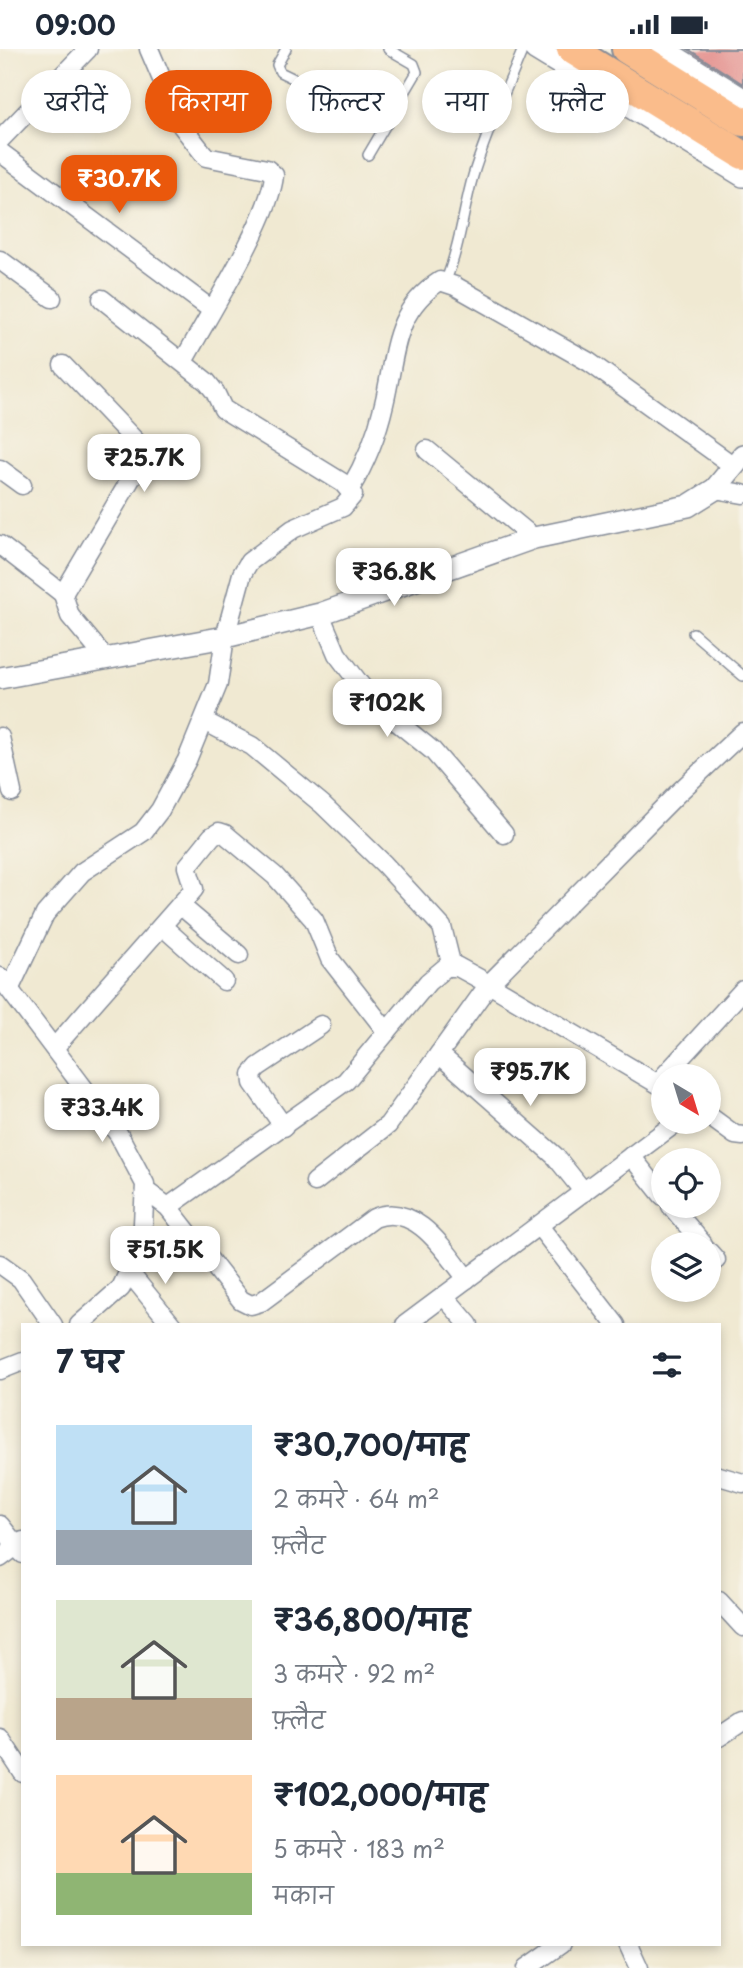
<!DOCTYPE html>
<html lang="hi">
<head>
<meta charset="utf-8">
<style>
	:root { --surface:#fff; --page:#f6f6f7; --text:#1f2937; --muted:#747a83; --accent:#ea580c }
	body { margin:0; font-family:"Playpen Sans","Playpen Sans Deva",sans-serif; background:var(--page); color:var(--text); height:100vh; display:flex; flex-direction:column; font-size:26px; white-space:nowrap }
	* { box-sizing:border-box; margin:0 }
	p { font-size:23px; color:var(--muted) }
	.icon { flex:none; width:38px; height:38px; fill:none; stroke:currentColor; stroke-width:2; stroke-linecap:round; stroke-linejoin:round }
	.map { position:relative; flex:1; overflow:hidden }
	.side { position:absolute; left:21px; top:1274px; width:700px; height:623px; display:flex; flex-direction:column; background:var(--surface); border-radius:0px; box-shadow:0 4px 10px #0003 }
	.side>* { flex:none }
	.top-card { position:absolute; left:21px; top:21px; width:702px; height:63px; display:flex; gap:14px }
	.needle { width:46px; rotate:142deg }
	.buttons { position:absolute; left:651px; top:1015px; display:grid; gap:14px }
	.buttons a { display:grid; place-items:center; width:70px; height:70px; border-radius:50%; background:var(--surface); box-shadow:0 4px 10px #0003; font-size:35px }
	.price { position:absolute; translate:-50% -60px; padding:0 16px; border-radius:14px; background:#fff; color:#222; font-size:23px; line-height:46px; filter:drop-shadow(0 2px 4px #0008) }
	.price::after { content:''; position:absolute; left:50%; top:42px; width:21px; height:16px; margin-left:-10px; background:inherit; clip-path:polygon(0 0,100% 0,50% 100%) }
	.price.selected { background:var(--accent); color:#fff }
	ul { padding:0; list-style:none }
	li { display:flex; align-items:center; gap:21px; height:175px; padding:0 35px }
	li span { display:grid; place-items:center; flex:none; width:196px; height:140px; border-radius:0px; color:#555 }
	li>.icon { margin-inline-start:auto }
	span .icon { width:84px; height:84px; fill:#fffc; stroke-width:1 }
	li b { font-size:30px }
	h2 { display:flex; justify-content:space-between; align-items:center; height:84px; padding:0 35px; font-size:30px }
	.tag { padding:0 24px; border-radius:32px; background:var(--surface); box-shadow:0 4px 10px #0003; font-size:24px; line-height:63px }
	.tag.selected { background:var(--accent); color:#fff }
	.status { display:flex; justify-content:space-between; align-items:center; height:49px; padding:0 35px; background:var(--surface); direction:ltr }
	.status svg { height:19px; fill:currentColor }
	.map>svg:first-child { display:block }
	.building { fill:#e59492 }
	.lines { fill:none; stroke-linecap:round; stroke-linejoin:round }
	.service-casing { stroke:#868c98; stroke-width:12 }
	.minor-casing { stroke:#868c98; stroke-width:21 }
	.tertiary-casing { stroke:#868c98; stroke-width:24 }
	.trunk-casing { stroke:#868c98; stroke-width:32 }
	.service { stroke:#fff; stroke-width:9 }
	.minor { stroke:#fff; stroke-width:18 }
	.tertiary { stroke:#fff; stroke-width:21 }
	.trunk { stroke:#fabc8b; stroke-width:28 }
</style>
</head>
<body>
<div class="status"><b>09:00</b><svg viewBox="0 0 49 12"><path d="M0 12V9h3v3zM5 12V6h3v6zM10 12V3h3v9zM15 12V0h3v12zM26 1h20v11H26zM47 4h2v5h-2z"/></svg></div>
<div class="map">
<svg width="743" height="1919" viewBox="0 0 743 1919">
	<rect width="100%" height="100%" fill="#f7f3e8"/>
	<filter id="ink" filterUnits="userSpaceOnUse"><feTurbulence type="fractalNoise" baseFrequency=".0143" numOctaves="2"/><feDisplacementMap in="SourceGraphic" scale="14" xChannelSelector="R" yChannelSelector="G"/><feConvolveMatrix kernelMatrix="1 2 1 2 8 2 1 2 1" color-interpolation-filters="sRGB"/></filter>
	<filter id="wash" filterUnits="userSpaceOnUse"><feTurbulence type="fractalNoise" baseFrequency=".00686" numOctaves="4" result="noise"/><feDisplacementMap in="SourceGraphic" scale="28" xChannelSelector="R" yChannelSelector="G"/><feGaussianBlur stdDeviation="1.57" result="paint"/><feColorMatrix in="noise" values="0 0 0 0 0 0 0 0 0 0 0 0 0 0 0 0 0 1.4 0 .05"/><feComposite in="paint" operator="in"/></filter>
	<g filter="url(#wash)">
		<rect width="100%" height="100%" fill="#f0e9d2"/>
		<g id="blocks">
			<polygon class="building" points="688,0 743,0 743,35"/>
		</g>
	</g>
	<g filter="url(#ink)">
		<use href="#blocks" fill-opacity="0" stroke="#868c98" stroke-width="2"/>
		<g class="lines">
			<g class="service-casing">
				<g id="service">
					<polyline points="286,0 277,16 280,23 387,75"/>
					<polyline points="368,106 417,23 414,15 388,0"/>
					<path d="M446,231C460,197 463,162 473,127C486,83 506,42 523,0"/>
					<polyline points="693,584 743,627"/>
				</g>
			</g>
			<g class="minor-casing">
				<g id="minor">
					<path d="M149,0L182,77L206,108L267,120L274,126C271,168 205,272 183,313"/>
					<polyline points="0,91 88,0"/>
					<polyline points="0,103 212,261"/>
					<polyline points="0,211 52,249"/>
					<polyline points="63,316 144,401 142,411 63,545 70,567 106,610"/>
					<polyline points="427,401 534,489"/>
					<polyline points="0,420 22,436"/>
					<path d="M350,440C366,413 377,386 384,355C396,306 392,263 440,232L455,237L589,313L735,418"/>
					<polyline points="715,440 743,445"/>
					<polyline points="0,496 63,545"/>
					<polyline points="320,565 337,605 375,655 433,702 504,785"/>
					<polyline points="204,672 252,697 322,755 384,815 442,878 452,918"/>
					<polyline points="0,688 12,743"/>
					<polyline points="180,856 239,906"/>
					<polyline points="162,877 224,932"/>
					<polyline points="0,928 119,1086 145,1135 142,1194 121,1239 79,1276"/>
					<polyline points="10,939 45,865 82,823 143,783 160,761 187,711 218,635 225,588 242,525 249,513 293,480 343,458 353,446 343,434 223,360 215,343 207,333 102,250"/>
					<polyline points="54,999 194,840 187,818 212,787 219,783 225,785 275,827 314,871 330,910 387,983"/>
					<polyline points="439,1005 555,1107 584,1143"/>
					<polyline points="664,1027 743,941"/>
					<polyline points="709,1067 735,1086 743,1087"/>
					<polyline points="284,1078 253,1034 252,1025 258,1018 321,976"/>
					<polyline points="631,1107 663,1147"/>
					<polyline points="315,1133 388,1076 489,935 677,745 743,683"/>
					<path d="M146,1142L168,1158L241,1251L251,1256L261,1253L374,1169C415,1152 445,1202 467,1230"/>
					<polyline points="671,1157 703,1195"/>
					<polyline points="168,1158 346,1032 428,933 446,918 456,917 489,935 663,1038"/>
					<polyline points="539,1177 616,1276"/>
					<polyline points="709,1203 716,1211"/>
					<polyline points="0,1215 21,1230 53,1276"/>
					<polyline points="129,1223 172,1276"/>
					<polyline points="444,1247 469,1276"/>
					<polyline points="405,1276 677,1073"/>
					<polyline points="0,1321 23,1312"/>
					<polyline points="719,1427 743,1434"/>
					<polyline points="0,1476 23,1505"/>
					<polyline points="0,1509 23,1492"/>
					<polyline points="719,1552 743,1578"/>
					<polyline points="719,1688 743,1672"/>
					<polyline points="0,1689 23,1724"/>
					<polyline points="628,1895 639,1919"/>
					<polyline points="527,1919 561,1895"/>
				</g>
			</g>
			<g class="tertiary-casing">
				<g id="tertiary">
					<polyline points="535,0 743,127"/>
					<polyline points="663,0 743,50"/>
					<polyline points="0,629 225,588 320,565 534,489 688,457 715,440 743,406"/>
				</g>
			</g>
			<g class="trunk-casing">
				<g id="trunk">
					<polyline points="571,0 743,106"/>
					<polyline points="626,0 743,73"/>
				</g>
			</g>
			<use href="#service" class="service"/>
			<use href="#minor" class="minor"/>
			<use href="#tertiary" class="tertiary"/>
			<use href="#trunk" class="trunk"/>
		</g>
	</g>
</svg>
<div class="buttons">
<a><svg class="needle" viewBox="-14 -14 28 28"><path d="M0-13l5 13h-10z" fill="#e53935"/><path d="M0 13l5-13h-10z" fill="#747a83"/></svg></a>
<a><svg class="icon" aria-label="locate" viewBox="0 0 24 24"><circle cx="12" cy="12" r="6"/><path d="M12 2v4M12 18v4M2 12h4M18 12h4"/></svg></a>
<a><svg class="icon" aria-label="layers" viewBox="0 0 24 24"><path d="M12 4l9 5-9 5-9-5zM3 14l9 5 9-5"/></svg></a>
</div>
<b class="price selected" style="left:119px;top:166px">₹30.7K</b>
<b class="price" style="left:144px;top:445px">₹25.7K</b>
<b class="price" style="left:394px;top:559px">₹36.8K</b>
<b class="price" style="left:387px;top:690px">₹102K</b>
<b class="price" style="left:530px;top:1059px">₹95.7K</b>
<b class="price" style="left:102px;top:1095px">₹33.4K</b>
<b class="price" style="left:165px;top:1237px">₹51.5K</b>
<div class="top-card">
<a class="tag">खरीदें</a>
<a class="tag selected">किराया</a>
<a class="tag">फ़िल्टर</a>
<a class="tag">नया</a>
<a class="tag">फ़्लैट</a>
</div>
<section class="side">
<h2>7 घर<svg class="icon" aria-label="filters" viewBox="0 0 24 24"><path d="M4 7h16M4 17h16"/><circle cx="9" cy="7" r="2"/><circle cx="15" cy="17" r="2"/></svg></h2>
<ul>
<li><span style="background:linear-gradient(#bfe0f5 75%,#9aa5b1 0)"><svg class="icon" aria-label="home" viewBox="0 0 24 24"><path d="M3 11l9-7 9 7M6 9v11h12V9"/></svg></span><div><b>₹30,700/माह</b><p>2 कमरे · 64 m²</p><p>फ़्लैट</p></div></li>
<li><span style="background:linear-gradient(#dfe7d0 70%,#b9a48a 0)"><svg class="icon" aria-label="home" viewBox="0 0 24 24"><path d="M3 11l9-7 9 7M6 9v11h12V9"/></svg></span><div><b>₹36,800/माह</b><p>3 कमरे · 92 m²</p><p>फ़्लैट</p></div></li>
<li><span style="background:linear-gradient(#ffd9b3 70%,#8fb573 0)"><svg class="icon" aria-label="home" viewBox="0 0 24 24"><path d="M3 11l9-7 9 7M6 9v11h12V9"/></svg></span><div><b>₹102,000/माह</b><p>5 कमरे · 183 m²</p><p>मकान</p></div></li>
</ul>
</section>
</div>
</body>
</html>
